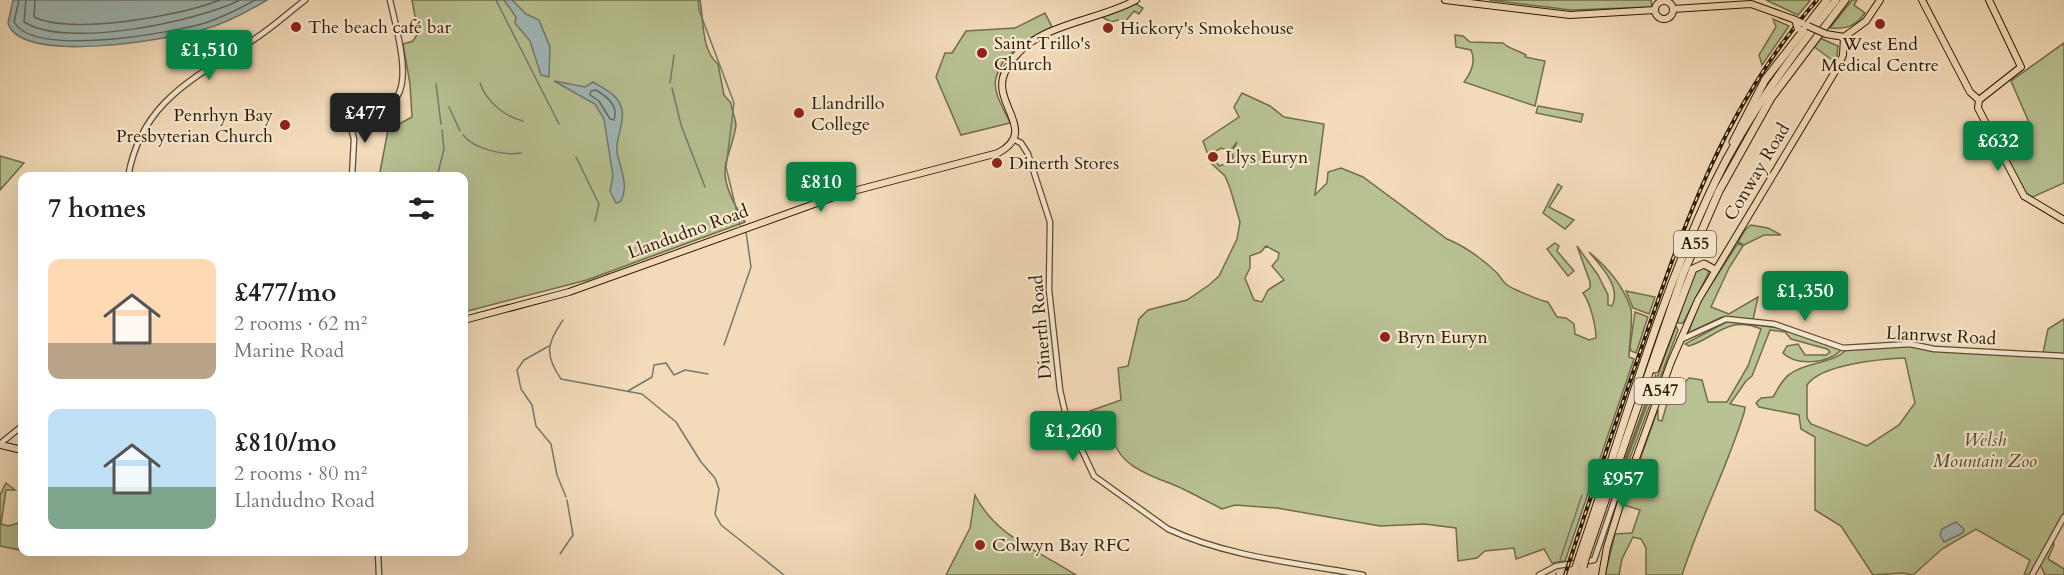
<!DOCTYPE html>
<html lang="en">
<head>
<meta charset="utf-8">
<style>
	:root { --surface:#fff; --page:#f6f6f6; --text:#222; --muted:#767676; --accent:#0b8043 }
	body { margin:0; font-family:Cardo,serif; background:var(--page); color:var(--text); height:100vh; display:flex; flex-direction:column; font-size:22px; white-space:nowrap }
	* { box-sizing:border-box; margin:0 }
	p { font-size:20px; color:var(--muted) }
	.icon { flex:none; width:33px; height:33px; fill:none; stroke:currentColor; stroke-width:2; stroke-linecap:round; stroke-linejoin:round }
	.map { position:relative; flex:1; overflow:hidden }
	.drawer { position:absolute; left:18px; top:172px; width:450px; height:384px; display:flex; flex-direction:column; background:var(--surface); border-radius:12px; box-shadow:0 6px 24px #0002 }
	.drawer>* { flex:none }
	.price { position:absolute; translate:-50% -51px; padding:0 14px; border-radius:6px; background:var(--accent); color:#fff; font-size:20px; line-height:39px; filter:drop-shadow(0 2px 3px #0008) }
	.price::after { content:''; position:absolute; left:50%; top:36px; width:18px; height:14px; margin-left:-9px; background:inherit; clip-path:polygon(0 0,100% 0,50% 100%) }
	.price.active { background:#222; color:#fff }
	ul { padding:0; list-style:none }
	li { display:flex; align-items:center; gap:18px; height:150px; padding:0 30px }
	li span { display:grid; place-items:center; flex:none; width:168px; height:120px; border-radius:12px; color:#555 }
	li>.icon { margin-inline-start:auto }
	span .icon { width:72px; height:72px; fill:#fffc; stroke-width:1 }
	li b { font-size:26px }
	h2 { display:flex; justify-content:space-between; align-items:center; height:72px; padding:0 30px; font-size:26px }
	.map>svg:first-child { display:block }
	.green { fill:#b8c192; stroke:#726d49; stroke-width:1.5; fill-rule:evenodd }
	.water { fill:#9fb9b9; stroke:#71796f; stroke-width:1.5 }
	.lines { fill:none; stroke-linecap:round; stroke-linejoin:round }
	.shore { stroke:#65695c; stroke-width:1.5 }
	.stream { stroke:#71796f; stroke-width:1.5 }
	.minor-casing { stroke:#5d4a2e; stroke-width:7 }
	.major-casing { stroke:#2b1900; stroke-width:8 }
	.highway-casing { stroke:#2b1900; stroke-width:9 }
	.minor { stroke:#f7e8d2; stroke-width:4.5 }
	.major { stroke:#f3dbb9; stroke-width:6 }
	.highway { stroke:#f3dbb9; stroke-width:7 }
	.rail-casing { stroke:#2b1900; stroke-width:4 }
	.rail { stroke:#f7e8d2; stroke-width:1.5; stroke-dasharray:4.5; stroke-linecap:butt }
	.major-bridge-casing { stroke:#2b1900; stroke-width:8; stroke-linecap:butt }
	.highway-bridge-casing { stroke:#2b1900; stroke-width:9; stroke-linecap:butt }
	.major-bridge { stroke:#f3dbb9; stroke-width:6 }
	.highway-bridge { stroke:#f3dbb9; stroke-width:7 }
	.poi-dot { fill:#8f2418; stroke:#f7e8d2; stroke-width:2 }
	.labels { text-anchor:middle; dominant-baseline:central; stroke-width:4.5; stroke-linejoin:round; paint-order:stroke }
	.shield { fill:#f7e8d2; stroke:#68573f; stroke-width:1.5 }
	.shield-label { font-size:16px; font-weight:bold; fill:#2b1900 }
	.poi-label { font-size:18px; fill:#2b1900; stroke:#f7e8d2; text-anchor:start }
	.street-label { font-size:18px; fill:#2b1900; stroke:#f7e8d2 }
	.park-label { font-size:18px; font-style:italic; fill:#554b2c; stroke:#f7e8d2 }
</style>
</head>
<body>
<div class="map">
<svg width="2064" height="575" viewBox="0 0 2064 575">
	<rect width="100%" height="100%" fill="#f3dbb9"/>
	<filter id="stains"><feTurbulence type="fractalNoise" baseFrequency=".00333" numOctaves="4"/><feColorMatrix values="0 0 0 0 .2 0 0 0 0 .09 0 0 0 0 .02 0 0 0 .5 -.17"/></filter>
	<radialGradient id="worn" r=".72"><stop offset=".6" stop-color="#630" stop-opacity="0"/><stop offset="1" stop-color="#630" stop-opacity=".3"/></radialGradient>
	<g class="green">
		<path d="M412,0H700C704,21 701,50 718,64L724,95L731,103C732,112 736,119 736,126C734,139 729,151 726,163C721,182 735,206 745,222L587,280L464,312V177H379L388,130L412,117L410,84L403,44L413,41L418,33Z"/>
		<polygon points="1489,0 1651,0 1652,7 1571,10"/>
		<polygon points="1766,0 1808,0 1810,1 1798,15"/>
		<path d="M1852,0H1857L1854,5L1865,13C1855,27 1846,29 1830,28Z"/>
		<polygon points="1134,3 1143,8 1139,14 1134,11 1124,23 1118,20 1111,22 1102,17"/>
		<path d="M1045,13L1052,27C1029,38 1001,54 996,78C992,92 1005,111 1010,123L961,135L936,77L945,53H952L966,31L1015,28Z"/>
		<polygon points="1773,19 1789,26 1762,65 1759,55 1776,27"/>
		<path d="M1455,35L1463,36L1470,42L1503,43C1509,49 1518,50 1526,55L1525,57L1545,61L1535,106L1464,82C1471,73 1476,61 1471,50L1456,47Z"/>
		<polygon points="1820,38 1838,46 1836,63 1813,46"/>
		<polygon points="2064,43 2064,183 2028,199 1997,145 2031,127 2011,81"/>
		<path d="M1242,93L1270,106L1284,117L1324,124L1315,195L1327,183L1328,172L1341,168L1363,177L1447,239C1463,245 1484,260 1497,273C1500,276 1502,281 1506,284C1510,288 1541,301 1548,302L1557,317L1566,318L1574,324L1575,334L1589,340L1596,338C1596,326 1590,302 1583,293L1590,288V282L1577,246L1598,275L1608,295V305L1612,306C1622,287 1600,265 1589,252C1608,268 1623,285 1631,309C1633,318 1629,347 1629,357L1634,359L1565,561L1552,563L1544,549L1516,559L1514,548L1485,551L1477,558L1458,561L1456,528L1425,524L1380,526L1277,508L1235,505L1222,509C1209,502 1195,495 1181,488C1154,476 1117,468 1112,434L1096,421L1090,411L1121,400L1118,368L1128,366L1139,319L1148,310L1187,300L1209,285L1219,276L1237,239L1240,222L1230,188L1225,176L1211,163L1203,141L1239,117L1234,107ZM1237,142L1232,153L1234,164L1230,162L1219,166L1211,154L1221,148L1230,151ZM1266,246L1279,253L1278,259L1272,266L1284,280L1268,290L1262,302L1254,300L1245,278L1250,268V256L1261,252Z"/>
		<polygon points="1538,106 1583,114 1581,122 1536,113"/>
		<polygon points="0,156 24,163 0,190"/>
		<polygon points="1558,184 1562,187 1549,207 1574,220 1565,229 1543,213"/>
		<polygon points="1751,225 1768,228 1781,235 1764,235 1744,245 1738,242 1745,230"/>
		<polygon points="1555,243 1559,246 1557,251 1574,271 1568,276 1547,249"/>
		<polygon points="1738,243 1743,246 1729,268 1711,307 1729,314 1758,297 1753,320 1722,317 1688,333 1700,302"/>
		<polygon points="1703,267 1709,271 1707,276 1683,323 1677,323 1693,274"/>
		<polygon points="1626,291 1655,297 1649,314 1633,308"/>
		<polygon points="1635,312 1648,317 1636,353 1631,351 1630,347"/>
		<path d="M2064,319V514L2030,575H2024L2030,560L1976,529L1942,549L1913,575L1903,573L1873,575L1841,526L1815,510V437L1801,429L1799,415L1759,407L1756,403L1761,398L1773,397C1778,389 1782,379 1790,374C1808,361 1832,365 1847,349L1910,346L2043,353L2048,329ZM1905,358L1915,403L1899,425L1867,446L1811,424L1807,418V385C1821,364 1882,359 1905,358Z"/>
		<path d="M1728,321L1785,329L1841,350C1829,364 1795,366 1783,353L1787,346L1798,344L1805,355H1826L1830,352L1827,349L1791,339L1785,332L1770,330L1752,376L1746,381L1730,404L1745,407L1744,413C1727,468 1700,519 1682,575H1646V548L1641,539L1633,537L1622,559L1619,575H1605L1615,534L1632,533L1640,510L1624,505L1658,409V420L1662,421L1671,389L1681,386L1689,378L1702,380L1708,402H1727L1748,366L1761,329C1728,315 1717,337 1689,346L1685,344Z"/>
		<polygon points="1676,326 1678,330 1624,474 1619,481"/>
		<polygon points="1656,374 1618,484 1613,492"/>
		<polygon points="6,483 15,490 6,490 1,524 8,526 22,522 20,550 0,546 0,495"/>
		<path d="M975,495C996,537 1038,550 1076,575H946L970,528Z"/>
		<polygon points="2053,541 2054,545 2048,559 2064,569 2064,575 2045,575 2040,564"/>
	</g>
	<g class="water">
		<path d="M13,0H267C247,12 227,23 205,29C172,39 21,66 8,23Z"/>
		<polygon points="504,0 512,0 526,14 539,20 550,47 549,77 541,75 530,41 515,23 516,17"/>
		<path d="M554,81L585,87L593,82C605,89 619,95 622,110C625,124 615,139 617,152C620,168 630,187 620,202L616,203L610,191L613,176L604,119L595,104Z"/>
		<polygon points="1956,522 1964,529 1963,533 1944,542 1940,535 1942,529"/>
	</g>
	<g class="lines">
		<g class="shore">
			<path d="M19,0L14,22C34,58 171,33 205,23C223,17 239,9 255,0"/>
			<path d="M26,0L24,22C67,49 195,22 240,0"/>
			<path d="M35,0L34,17C72,35 180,16 220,0"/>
			<path d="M596,90C607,97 619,105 614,120L610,119L599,101L590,95L591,91Z"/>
		</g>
		<g class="stream">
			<polyline points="496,0 559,124"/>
			<polyline points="698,0 699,10 734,103 726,167 740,225"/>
			<path d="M480,83C486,101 505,117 523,121"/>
			<polyline points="670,83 674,55"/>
			<polyline points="436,84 441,124"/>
			<polyline points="672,88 681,125 705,187"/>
			<polyline points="449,107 460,131"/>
			<path d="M463,135C474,149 504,156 521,153"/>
			<polyline points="576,157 599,204 595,221"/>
			<polyline points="437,177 444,149 442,130"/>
			<path d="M563,320C547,343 544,354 561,379L642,394L676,422L701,462L715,478L719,489L715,514L721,525L784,575"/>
			<polyline points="724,345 751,267 746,232"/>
			<polyline points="549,346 524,360 517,370 521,389 532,405 536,426 551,444 557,475 566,497"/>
			<polyline points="628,391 652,377 654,365 666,363 674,375 685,370 708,374"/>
			<polyline points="560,554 573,535 567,500"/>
			<polyline points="1560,560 1582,495"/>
			<polyline points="1556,575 1556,573"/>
		</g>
		<g class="minor-casing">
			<g id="minor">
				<path d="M1015,140L1021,143L1028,154L1050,222L1049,290L1060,390L1066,416L1094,476L1168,529C1228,557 1298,563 1363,575"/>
				<path d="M128,177C141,101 195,78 253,40C272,28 288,13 305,0"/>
				<path d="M352,177L354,139L348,116C362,112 381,110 393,101C414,84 395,24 390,0"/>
				<polyline points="1680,340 1726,319 1774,324 1843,348 1910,344 1934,349 2064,356"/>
				<polyline points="1,443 22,426"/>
				<polyline points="378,552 379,575"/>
				<polyline points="1539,575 1556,566 1594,560 1616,496 1626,486"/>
				<polyline points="2032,575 2064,517"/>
			</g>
		</g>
		<g class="major-casing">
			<g id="major">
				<polyline points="1445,0 1570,15 1655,10"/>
				<polyline points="1922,0 1970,92 1979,100"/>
				<circle cx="1664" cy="10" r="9"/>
				<polyline points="1673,9 1751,4 1793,19"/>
				<polyline points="1826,34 1844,37"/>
				<polyline points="1844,37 1866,21 1880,0"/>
				<polyline points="1979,100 1978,108 2024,196 2064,220"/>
				<polyline points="1979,100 2021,67 1989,0"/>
				<path d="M464,320L569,292L842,194L998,153C1040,131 990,103 1005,72C1029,22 1093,24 1136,0"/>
				<polyline points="1,445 22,450"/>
				<polyline points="1602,575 1607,547 1626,486 1671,362 1698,300 1839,65 1843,55 1844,37"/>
			</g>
		</g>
		<g class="highway-casing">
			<g id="highway">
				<polyline points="1733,142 1765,80 1827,0"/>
				<polyline points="1655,369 1693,269 1704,264 1715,270"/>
				<path d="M1580,555C1623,431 1658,301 1715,182C1747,116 1791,56 1836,0"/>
				<polyline points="1586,556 1683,274 1719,191 1771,98 1845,0"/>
			</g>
		</g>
		<use href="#minor" class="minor"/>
		<use href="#major" class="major"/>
		<use href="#highway" class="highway"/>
		<g class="rail-casing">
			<path id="rail" d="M1565,575C1589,501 1614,428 1639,355C1684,224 1724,106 1817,0"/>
		</g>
		<use href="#rail" class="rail"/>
		<g class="major-bridge-casing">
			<g id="major-bridge">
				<polyline points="1793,19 1802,23"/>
				<polyline points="1808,26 1826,34"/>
			</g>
		</g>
		<g class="highway-bridge-casing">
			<g id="highway-bridge">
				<polyline points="1796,21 1798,28"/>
				<polyline points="1576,567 1580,555"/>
				<polyline points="1583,567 1586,556"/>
			</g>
		</g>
		<use href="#major-bridge" class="major-bridge"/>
		<use href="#highway-bridge" class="highway-bridge"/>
	</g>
	<g class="poi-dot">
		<circle cx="1880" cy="24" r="6"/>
		<circle cx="296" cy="27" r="6"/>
		<circle cx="1108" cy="28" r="6"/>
		<circle cx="982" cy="53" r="6"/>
		<circle cx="799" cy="113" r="6"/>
		<circle cx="285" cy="125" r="6"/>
		<circle cx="1213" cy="157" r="6"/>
		<circle cx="997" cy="163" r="6"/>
		<circle cx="1385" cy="337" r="6"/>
		<circle cx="980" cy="545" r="6"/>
	</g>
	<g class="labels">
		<g class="shield">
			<rect x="1674" y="231" width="42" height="26" rx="4.5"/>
			<rect x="1634.5" y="378" width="51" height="26" rx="4.5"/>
		</g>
		<g class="shield-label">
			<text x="1695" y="244">A55</text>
			<text x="1660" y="391">A547</text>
		</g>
		<g class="poi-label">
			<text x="308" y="27">The beach café bar</text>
			<text x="1120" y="28">Hickory's Smokehouse</text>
			<text x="994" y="43">Saint Trillo's<tspan x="994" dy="21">Church</tspan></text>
			<text x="1880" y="44" text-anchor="middle">West End<tspan x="1880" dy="21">Medical Centre</tspan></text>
			<text x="811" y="103">Llandrillo<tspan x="811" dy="21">College</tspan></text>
			<text x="273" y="115" text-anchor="end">Penrhyn Bay<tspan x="273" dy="21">Presbyterian Church</tspan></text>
			<text x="1225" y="157">Llys Euryn</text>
			<text x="1009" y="163">Dinerth Stores</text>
			<text x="1397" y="337">Bryn Euryn</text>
			<text x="992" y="545">Colwyn Bay RFC</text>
		</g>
		<g class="street-label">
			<text transform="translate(1757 172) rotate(-59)">Conway Road</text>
			<text transform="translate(688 232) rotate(-20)">Llandudno Road</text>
			<text transform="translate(1041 327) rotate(-95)">Dinerth Road</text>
			<text transform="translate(1941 336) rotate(3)">Llanrwst Road</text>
		</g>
		<g class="park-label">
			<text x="1985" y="440">Welsh<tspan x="1985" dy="21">Mountain Zoo</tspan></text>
		</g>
	</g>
	<rect width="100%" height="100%" filter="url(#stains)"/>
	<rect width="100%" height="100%" fill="url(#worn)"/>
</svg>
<b class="price" style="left:209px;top:81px">£1,510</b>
<b class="price active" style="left:365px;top:144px">£477</b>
<b class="price" style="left:1998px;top:172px">£632</b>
<b class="price" style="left:821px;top:213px">£810</b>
<b class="price" style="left:1805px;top:322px">£1,350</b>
<b class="price" style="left:1073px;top:462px">£1,260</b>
<b class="price" style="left:1623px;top:510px">£957</b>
<section class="drawer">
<h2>7 homes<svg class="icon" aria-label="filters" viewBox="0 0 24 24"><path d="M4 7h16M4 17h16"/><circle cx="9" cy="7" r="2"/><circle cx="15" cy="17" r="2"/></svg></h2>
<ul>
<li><span style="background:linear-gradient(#ffd9b3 70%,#b9a48a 0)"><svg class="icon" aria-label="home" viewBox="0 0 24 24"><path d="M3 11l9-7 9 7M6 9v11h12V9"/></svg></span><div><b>£477/mo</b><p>2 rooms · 62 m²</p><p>Marine Road</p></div></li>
<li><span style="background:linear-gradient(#bfe0f5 65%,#7fa58c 0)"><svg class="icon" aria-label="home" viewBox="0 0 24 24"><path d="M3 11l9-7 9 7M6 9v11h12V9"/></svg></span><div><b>£810/mo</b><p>2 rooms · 80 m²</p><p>Llandudno Road</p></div></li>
</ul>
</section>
</div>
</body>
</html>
